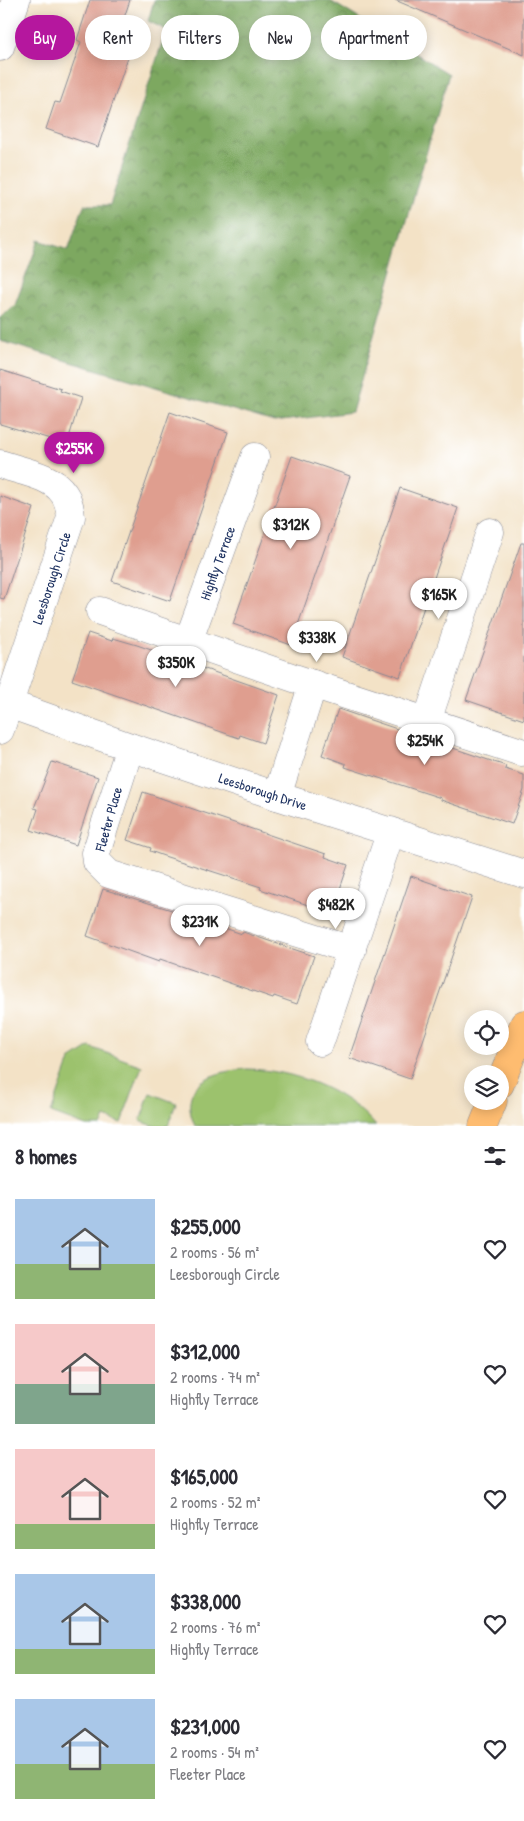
<!DOCTYPE html>
<html lang="en">
<head>
<meta charset="utf-8">
<style>
	:root { --surface:#fff; --page:#f7f7f7; --text:#2b2b33; --muted:#7c7c81; --accent:#b5179e }
	body { margin:0; font-family:"Patrick Hand",sans-serif; background:var(--page); color:var(--text); height:100vh; display:flex; flex-direction:column; font-size:19px; white-space:nowrap }
	* { box-sizing:border-box; margin:0 }
	p { font-size:16px; color:var(--muted) }
	.icon { flex:none; width:28px; height:28px; fill:none; stroke:currentColor; stroke-width:2; stroke-linecap:round; stroke-linejoin:round }
	.map { position:relative; height:1126px; overflow:hidden }
	.drawer { display:flex; flex-direction:column; background:var(--surface); flex:1 }
	.drawer>* { flex:none }
	.banner { position:absolute; left:15px; top:15px; width:495px; height:45px; display:flex; gap:10px }
	.fabs { position:absolute; left:464px; top:1010px; display:grid; gap:10px }
	.fabs a { display:grid; place-items:center; width:45px; height:45px; border-radius:50%; background:var(--surface); box-shadow:0 2px 12px #0003; font-size:25px }
	.price { position:absolute; translate:-50% -42px; padding:0 11px; border-radius:18px; background:#fff; color:#222; font-size:16px; line-height:32px; filter:drop-shadow(0 1px 2px #0008) }
	.price::after { content:''; position:absolute; left:50%; top:30px; width:15px; height:11px; margin-left:-8px; background:inherit; clip-path:polygon(0 0,100% 0,50% 100%) }
	.price.current { background:var(--accent); color:#fff }
	ul { padding:0; list-style:none }
	li { display:flex; align-items:center; gap:15px; height:125px; padding:0 15px }
	li span { display:grid; place-items:center; flex:none; width:140px; height:100px; border-radius:0px; color:#555 }
	li>.icon { margin-inline-start:auto }
	span .icon { width:60px; height:60px; fill:#fffc; stroke-width:1 }
	li b { font-size:21px }
	h2 { display:flex; justify-content:space-between; align-items:center; height:60px; padding:0 15px; font-size:21px }
	.tag { padding:0 18px; border-radius:22px; background:var(--surface); box-shadow:0 2px 12px #0003; font-size:18px; line-height:45px }
	.tag.current { background:var(--accent); color:#fff }
	.map>svg:first-child { display:block }
	.green { fill:#9cc26d; stroke:#5c7866 }
	.forest { fill:url(#forest-crowns); stroke:#4c6c5f }
	.building { fill:#df9e8f }
	.lines { fill:none; stroke-linecap:round; stroke-linejoin:round }
	.minor-casing { stroke:#878892; stroke-width:29 }
	.major-casing { stroke:#878892; stroke-width:29 }
	.minor { stroke:#fff; stroke-width:28 }
	.major { stroke:#febc70; stroke-width:28 }
	.labels { text-anchor:middle; dominant-baseline:central; stroke-width:4.5; stroke-linejoin:round; paint-order:stroke }
	.street-label { font-size:14px; fill:#1b2f5e; stroke:#fff }
</style>
</head>
<body>
<div class="map">
<svg width="524" height="1126" viewBox="0 0 524 1126">
	<defs>
		<pattern id="forest-crowns" width="20" height="18" patternUnits="userSpaceOnUse" patternTransform="scale(1.25)"><rect width="20" height="18" fill="#7da860"/><path d="M2 6a3 3 0 1 1 6 0M12 15a3 3 0 1 1 6 0" fill="none" stroke="#668952"/></pattern>
	</defs>
	<rect width="100%" height="100%" fill="#fff"/>
	<filter id="ink" filterUnits="userSpaceOnUse"><feTurbulence type="fractalNoise" baseFrequency=".02" numOctaves="2"/><feDisplacementMap in="SourceGraphic" scale="10" xChannelSelector="R" yChannelSelector="G"/><feConvolveMatrix kernelMatrix="1 2 1 2 8 2 1 2 1" color-interpolation-filters="sRGB"/></filter>
	<filter id="wash" filterUnits="userSpaceOnUse"><feTurbulence type="fractalNoise" baseFrequency=".0096" numOctaves="4" result="noise"/><feDisplacementMap in="SourceGraphic" scale="20" xChannelSelector="R" yChannelSelector="G"/><feGaussianBlur stdDeviation="1.12" result="paint"/><feColorMatrix in="noise" values="0 0 0 0 0 0 0 0 0 0 0 0 0 0 0 0 0 1.4 0 .05"/><feComposite in="paint" operator="in"/></filter>
	<g filter="url(#wash)">
		<rect width="100%" height="100%" fill="#f3e2c6"/>
		<g class="green">
			<polygon points="90,1047 142,1066 121,1123 105,1117 101,1126 86,1126 51,1113 70,1060"/>
			<path d="M247,1069C293,1070 345,1089 376,1126H195C176,1084 212,1071 247,1069Z"/>
			<polygon points="150,1093 176,1103 168,1126 154,1126 140,1121"/>
		</g>
		<polygon class="forest" points="154,0 329,0 449,74 352,412 274,422 0,341 0,318 15,305 39,240 68,250 84,205 110,205 166,30 148,21"/>
		<g id="blocks">
			<g class="building">
				<polygon points="90,0 130,0 122,24 137,30 98,147 46,129 55,102 60,103 81,42 77,40"/>
				<polygon points="395,0 524,0 524,55"/>
				<polygon points="0,370 61,389 60,391 81,398 67,444 0,424"/>
				<polygon points="170,412 228,432 170,601 112,581"/>
				<polygon points="292,456 350,476 291,645 233,624"/>
				<polygon points="400,488 458,508 400,677 342,657"/>
				<polygon points="0,496 34,508 4,599 0,598"/>
				<polygon points="521,543 524,543 524,720 466,700"/>
				<polygon points="88,633 112,641 113,638 137,645 279,695 263,743 240,735 239,738 72,680"/>
				<polygon points="338,709 506,766 505,769 524,775 524,790 512,824 441,800 441,798 345,767 346,764 322,755"/>
				<polygon points="52,762 98,777 76,845 31,830 38,809 34,808"/>
				<polygon points="143,792 302,846 326,854 325,857 348,865 332,913 260,889 261,887 164,856 150,851 151,848 127,840"/>
				<polygon points="411,876 472,897 410,1079 349,1058"/>
				<polygon points="103,889 178,912 242,934 243,932 266,940 314,956 297,1004 274,996 273,998 160,959 159,962 87,936"/>
			</g>
		</g>
	</g>
	<g filter="url(#ink)">
		<use href="#blocks" fill-opacity="0" stroke="#878892" stroke-width="1"/>
		<g class="lines">
			<g class="minor-casing">
				<g id="minor">
					<polyline points="0,47 16,0"/>
					<path d="M0,464C20,471 52,475 64,494C69,501 70,509 71,517L0,730"/>
					<polyline points="100,611 297,679 521,752"/>
					<polyline points="188,642 255,457"/>
					<polyline points="9,704 130,747 277,796 524,874"/>
					<polyline points="427,721 490,532"/>
					<polyline points="130,747 96,853 97,862 109,874 352,950"/>
					<polyline points="277,796 313,684"/>
					<polyline points="320,1042 391,831"/>
				</g>
			</g>
			<g class="major-casing">
				<g id="major">
					<polyline points="500,1084 524,1024"/>
					<polyline points="483,1126 493,1101"/>
				</g>
			</g>
			<use href="#minor" class="minor"/>
			<use href="#major" class="major"/>
		</g>
	</g>
	<g class="labels">
		<g class="street-label">
			<text transform="translate(217 563) rotate(-70)">Highfly Terrace</text>
			<text transform="translate(51 578) rotate(-72)">Leesborough Circle</text>
			<text transform="translate(263 791) rotate(18)">Leesborough Drive</text>
			<text transform="translate(108 819) rotate(-74)">Fleeter Place</text>
		</g>
	</g>
</svg>
<div class="fabs">
<a><svg class="icon" aria-label="locate" viewBox="0 0 24 24"><circle cx="12" cy="12" r="6"/><path d="M12 2v4M12 18v4M2 12h4M18 12h4"/></svg></a>
<a><svg class="icon" aria-label="layers" viewBox="0 0 24 24"><path d="M12 4l9 5-9 5-9-5zM3 14l9 5 9-5"/></svg></a>
</div>
<b class="price current" style="left:74px;top:474px">$255K</b>
<b class="price" style="left:291px;top:550px">$312K</b>
<b class="price" style="left:439px;top:620px">$165K</b>
<b class="price" style="left:317px;top:663px">$338K</b>
<b class="price" style="left:176px;top:688px">$350K</b>
<b class="price" style="left:425px;top:766px">$254K</b>
<b class="price" style="left:336px;top:930px">$482K</b>
<b class="price" style="left:200px;top:947px">$231K</b>
<div class="banner">
<a class="tag current">Buy</a>
<a class="tag">Rent</a>
<a class="tag">Filters</a>
<a class="tag">New</a>
<a class="tag">Apartment</a>
</div>
</div>
<section class="drawer">
<h2>8 homes<svg class="icon" aria-label="filters" viewBox="0 0 24 24"><path d="M4 7h16M4 17h16"/><circle cx="9" cy="7" r="2"/><circle cx="15" cy="17" r="2"/></svg></h2>
<ul>
<li><span style="background:linear-gradient(#a9c7e8 65%,#8fb573 0)"><svg class="icon" aria-label="home" viewBox="0 0 24 24"><path d="M3 11l9-7 9 7M6 9v11h12V9"/></svg></span><div><b>$255,000</b><p>2 rooms · 56 m²</p><p>Leesborough Circle</p></div><svg class="icon" aria-label="heart" viewBox="0 0 24 24"><path d="M12 20l-8-8c-3-5 5-10 8-4 3-6 11-1 8 4z"/></svg></li>
<li><span style="background:linear-gradient(#f6c9c9 60%,#7fa58c 0)"><svg class="icon" aria-label="home" viewBox="0 0 24 24"><path d="M3 11l9-7 9 7M6 9v11h12V9"/></svg></span><div><b>$312,000</b><p>2 rooms · 74 m²</p><p>Highfly Terrace</p></div><svg class="icon" aria-label="heart" viewBox="0 0 24 24"><path d="M12 20l-8-8c-3-5 5-10 8-4 3-6 11-1 8 4z"/></svg></li>
<li><span style="background:linear-gradient(#f6c9c9 75%,#8fb573 0)"><svg class="icon" aria-label="home" viewBox="0 0 24 24"><path d="M3 11l9-7 9 7M6 9v11h12V9"/></svg></span><div><b>$165,000</b><p>2 rooms · 52 m²</p><p>Highfly Terrace</p></div><svg class="icon" aria-label="heart" viewBox="0 0 24 24"><path d="M12 20l-8-8c-3-5 5-10 8-4 3-6 11-1 8 4z"/></svg></li>
<li><span style="background:linear-gradient(#a9c7e8 75%,#8fb573 0)"><svg class="icon" aria-label="home" viewBox="0 0 24 24"><path d="M3 11l9-7 9 7M6 9v11h12V9"/></svg></span><div><b>$338,000</b><p>2 rooms · 76 m²</p><p>Highfly Terrace</p></div><svg class="icon" aria-label="heart" viewBox="0 0 24 24"><path d="M12 20l-8-8c-3-5 5-10 8-4 3-6 11-1 8 4z"/></svg></li>
<li><span style="background:linear-gradient(#a9c7e8 65%,#8fb573 0)"><svg class="icon" aria-label="home" viewBox="0 0 24 24"><path d="M3 11l9-7 9 7M6 9v11h12V9"/></svg></span><div><b>$231,000</b><p>2 rooms · 54 m²</p><p>Fleeter Place</p></div><svg class="icon" aria-label="heart" viewBox="0 0 24 24"><path d="M12 20l-8-8c-3-5 5-10 8-4 3-6 11-1 8 4z"/></svg></li>
</ul>
</section>
</body>
</html>
